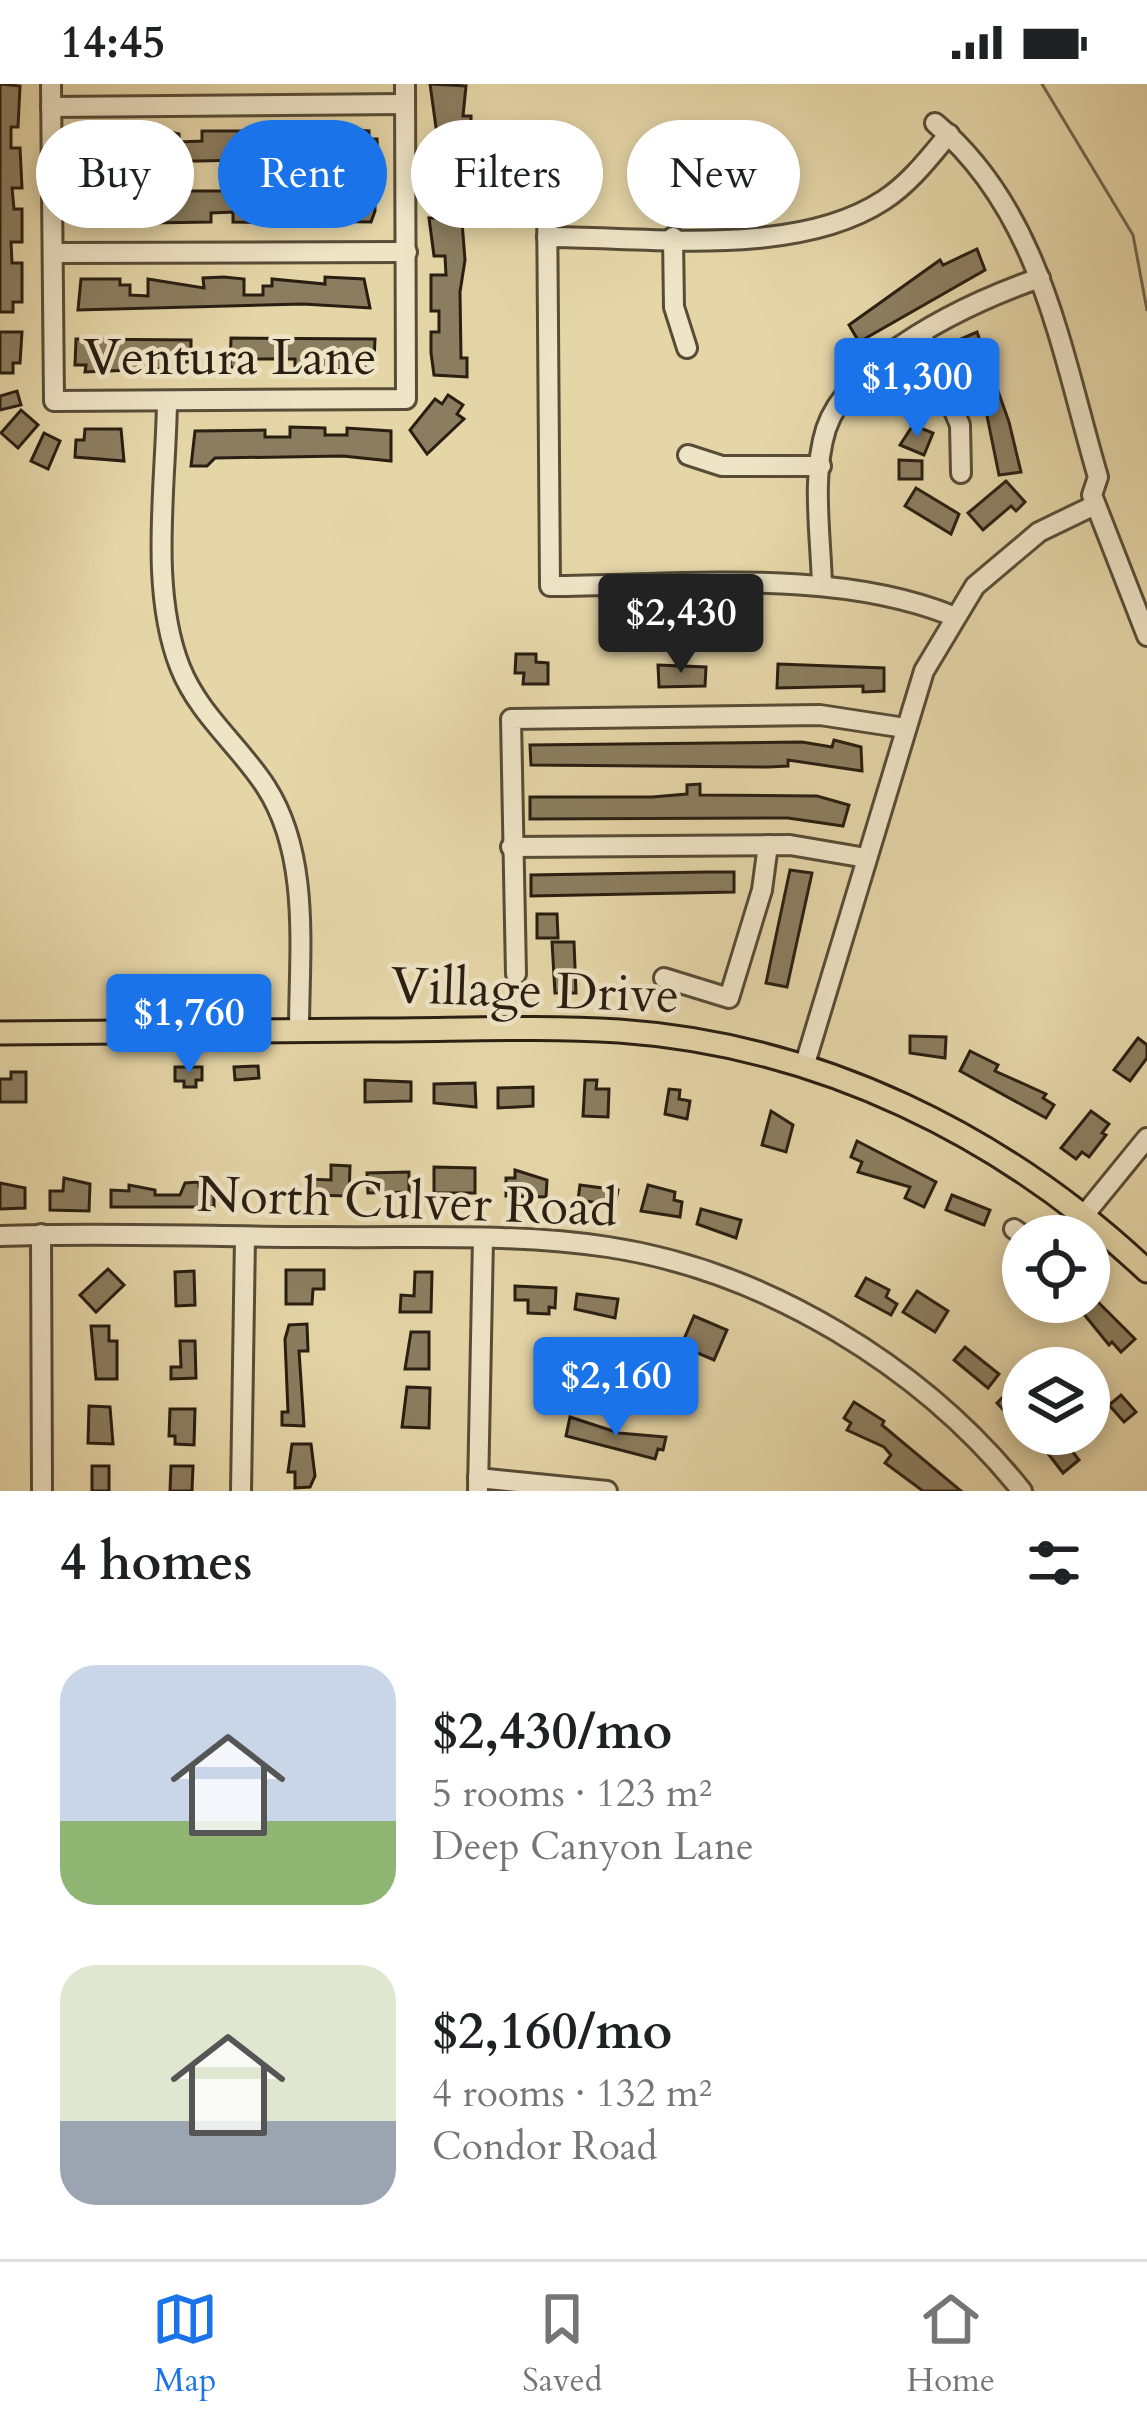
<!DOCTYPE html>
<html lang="en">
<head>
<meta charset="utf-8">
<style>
	:root { --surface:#fff; --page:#f2f2f2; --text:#202124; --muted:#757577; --line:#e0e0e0; --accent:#1a73e8 }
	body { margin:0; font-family:Cardo,serif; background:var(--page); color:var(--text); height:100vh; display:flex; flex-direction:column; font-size:45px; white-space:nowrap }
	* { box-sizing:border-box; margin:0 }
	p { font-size:39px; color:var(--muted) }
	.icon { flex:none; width:66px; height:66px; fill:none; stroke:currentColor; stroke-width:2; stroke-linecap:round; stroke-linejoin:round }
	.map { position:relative; height:1407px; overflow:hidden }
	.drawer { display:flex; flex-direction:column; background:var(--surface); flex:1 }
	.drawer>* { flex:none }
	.top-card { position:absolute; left:36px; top:36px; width:1077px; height:108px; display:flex; gap:24px }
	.fabs { position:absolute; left:1002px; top:1131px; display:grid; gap:24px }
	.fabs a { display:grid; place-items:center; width:108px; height:108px; border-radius:50%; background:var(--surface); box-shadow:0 6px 18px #0003; font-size:60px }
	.price { position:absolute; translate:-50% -102px; padding:0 27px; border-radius:12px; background:var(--accent); color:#fff; font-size:39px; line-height:78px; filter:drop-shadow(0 3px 6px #0008) }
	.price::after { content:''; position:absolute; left:50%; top:72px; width:36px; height:27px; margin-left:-18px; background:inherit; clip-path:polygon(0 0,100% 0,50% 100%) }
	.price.selected { background:#222; color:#fff }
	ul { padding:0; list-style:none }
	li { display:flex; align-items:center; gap:36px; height:300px; padding:0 60px }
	li span { display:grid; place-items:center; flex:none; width:336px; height:240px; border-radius:36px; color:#555 }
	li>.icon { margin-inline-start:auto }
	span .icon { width:144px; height:144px; fill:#fffc; stroke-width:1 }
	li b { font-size:51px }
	h2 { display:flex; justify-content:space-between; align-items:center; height:144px; padding:0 60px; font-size:51px }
	.chip { padding:0 42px; border-radius:54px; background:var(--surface); box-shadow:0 6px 18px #0003; font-size:42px; line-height:108px }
	.chip.selected { background:var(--accent); color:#fff }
	.status { display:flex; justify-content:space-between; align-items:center; height:84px; padding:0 60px; background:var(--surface); direction:ltr }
	.status svg { height:33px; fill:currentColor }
	.tab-bar { display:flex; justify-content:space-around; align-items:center; height:168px; border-top:3px solid var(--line); background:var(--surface); font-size:33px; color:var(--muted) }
	.tab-bar a { display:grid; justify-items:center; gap:6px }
	.tab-bar .selected { color:var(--accent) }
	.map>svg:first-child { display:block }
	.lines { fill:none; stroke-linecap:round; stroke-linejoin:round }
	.stream { stroke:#73674d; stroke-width:3 }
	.building { fill:#8b7e60; stroke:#291e11; stroke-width:3 }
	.minor-casing { stroke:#584c37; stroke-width:24 }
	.major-casing { stroke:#291e11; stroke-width:27 }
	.minor { stroke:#eee4c6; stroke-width:18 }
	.major { stroke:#e5d6a8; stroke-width:21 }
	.labels { text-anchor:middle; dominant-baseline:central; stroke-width:9; stroke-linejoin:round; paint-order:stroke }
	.street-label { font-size:51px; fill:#291e11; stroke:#eee4c6 }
</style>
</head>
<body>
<div class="status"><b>14:45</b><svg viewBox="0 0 49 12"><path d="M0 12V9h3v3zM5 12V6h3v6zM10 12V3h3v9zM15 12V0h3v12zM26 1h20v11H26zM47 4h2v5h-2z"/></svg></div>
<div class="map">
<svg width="1147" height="1407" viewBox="0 0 1147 1407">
	<rect width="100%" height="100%" fill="#e5d6a8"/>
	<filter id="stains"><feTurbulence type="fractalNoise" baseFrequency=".00167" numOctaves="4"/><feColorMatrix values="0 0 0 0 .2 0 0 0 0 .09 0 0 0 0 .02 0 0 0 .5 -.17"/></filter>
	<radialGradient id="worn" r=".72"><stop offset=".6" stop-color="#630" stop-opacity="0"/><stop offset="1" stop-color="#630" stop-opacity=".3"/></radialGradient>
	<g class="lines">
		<polyline class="stream" points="1042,0 1133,151 1147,226"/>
	</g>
	<g class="building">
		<polygon points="0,0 20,2 18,43 11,43 11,64 20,64 22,104 12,104 14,125 22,125 22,158 11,158 12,179 22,179 22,218 13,218 13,228 0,228"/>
		<polygon points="430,0 466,2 463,32 471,32 471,47 456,47 457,66 467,66 460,112 465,176 460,208 461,274 467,274 467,293 434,291 431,269 431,248 439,248 439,227 431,227 431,191 446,191 445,172 434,172 429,134 447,134 446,113 433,110 429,66 439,65"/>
		<polygon points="344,45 369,47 369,55 377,55 378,71 305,77 305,84 295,84 295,75 106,79 72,74 72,57 81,57 81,51 118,49 119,59 141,58 141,47 161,46 179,50 179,58 202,57 202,47 241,47 241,62 261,62 260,53 270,53 270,47"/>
		<polygon points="184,107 375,107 375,127 371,138 302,137 302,130 292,130 293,122 273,123 274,139 233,138 233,128 211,129 211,138 150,139 150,132 120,130 120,141 85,140 81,108 140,114"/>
		<polygon points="977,165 985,186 859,258 849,241 940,176 943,181"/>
		<polygon points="224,193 244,195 244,211 263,211 263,202 272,202 272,195 325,200 325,193 364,195 370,224 303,220 78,226 81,195 120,195 120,201 130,201 130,211 148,212 148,195 204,204 203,194"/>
		<polygon points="0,248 22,248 20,279 13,279 13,289 0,289"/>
		<polygon points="977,248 1009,338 1021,388 999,391 987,332 956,257"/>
		<polygon points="231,254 375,255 374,275 365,274 365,283 335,286 295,283 295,275 253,275 252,288 240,288 240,283 230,283"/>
		<polygon points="76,255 191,256 191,278 182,278 182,284 85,288 86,281 75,281"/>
		<polygon points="914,289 922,309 905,316 897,295"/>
		<polygon points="17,307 21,321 0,326 0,312"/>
		<polygon points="448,311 463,321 457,330 464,335 427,370 410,346 435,315 442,320"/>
		<polygon points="21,326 38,341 18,364 1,349"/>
		<polygon points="913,341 933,349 924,371 900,361"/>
		<polygon points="290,343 325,344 325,351 347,351 347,344 391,347 391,377 343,372 215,374 207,382 191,382 195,347 265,346 265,353 290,353"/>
		<polygon points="85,345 121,345 124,377 75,373 76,356 84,356"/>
		<polygon points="44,349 60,357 48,385 31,377"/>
		<polygon points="899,376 922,377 922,395 899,395"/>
		<polygon points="1006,397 1025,418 1016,427 1011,422 983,446 968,429"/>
		<polygon points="916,404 959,430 951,450 905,422"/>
		<polygon points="516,570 536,570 536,578 548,579 548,600 523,600 524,589 515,589"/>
		<polygon points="778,580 884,584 884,607 863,608 863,602 777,604"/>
		<polygon points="658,581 706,583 705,602 659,603"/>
		<polygon points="834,656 861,663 862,687 788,676 788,682 768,683 531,681 530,661 802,658 832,663"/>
		<polygon points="700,700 700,711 817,712 849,721 843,742 788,734 530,735 530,713 652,713 687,710 687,701"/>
		<polygon points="790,786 812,789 787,903 766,899"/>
		<polygon points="709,788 734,788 734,808 531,812 531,791"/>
		<polygon points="537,830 557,830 558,854 537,854"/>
		<polygon points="552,858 574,858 576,909 555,909"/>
		<polygon points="910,952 946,953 945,974 910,969"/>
		<polygon points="1138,954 1147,961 1147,974 1130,997 1114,986"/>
		<polygon points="970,967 998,981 995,987 1046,1010 1043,1014 1054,1021 1046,1034 960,987"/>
		<polygon points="258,982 259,994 235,996 234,983"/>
		<polygon points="175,983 202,983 202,996 196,996 196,1003 184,1003 184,997 175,997"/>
		<polygon points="11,988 26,988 26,1018 0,1018 0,995 11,995"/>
		<polygon points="365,996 411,998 411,1017 365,1018"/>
		<polygon points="585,996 597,996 596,1005 609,1005 608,1033 583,1032"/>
		<polygon points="475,999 476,1023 434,1019 434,1000"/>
		<polygon points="533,1003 533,1022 498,1024 498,1004"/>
		<polygon points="669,1005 680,1006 679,1015 690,1017 687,1035 665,1030"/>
		<polygon points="771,1027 793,1041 786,1068 762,1061"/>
		<polygon points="1091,1027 1109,1040 1102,1049 1106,1051 1089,1073 1082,1068 1076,1075 1061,1064"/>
		<polygon points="857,1057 936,1098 924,1123 905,1114 910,1103 858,1088 862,1078 851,1073"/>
		<polygon points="331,1081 350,1082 349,1112 308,1111 308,1095 331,1096"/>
		<polygon points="434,1083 475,1084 475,1109 434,1109"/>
		<polygon points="515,1086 547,1096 546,1113 506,1112 506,1094 515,1094"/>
		<polygon points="409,1088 409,1108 368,1109 367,1089"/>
		<polygon points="64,1094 90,1100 89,1127 50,1126 50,1107 63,1107"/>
		<polygon points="199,1098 199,1103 214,1103 214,1123 111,1123 111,1106 129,1107 129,1101 155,1106 155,1111 180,1111 185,1099"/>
		<polygon points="0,1099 25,1104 25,1124 0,1125"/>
		<polygon points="580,1101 618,1106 615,1121 578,1116"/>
		<polygon points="648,1101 675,1108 674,1116 682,1118 680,1133 641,1127"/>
		<polygon points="952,1111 990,1126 984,1141 946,1126"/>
		<polygon points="701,1125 741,1136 736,1154 697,1140"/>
		<polygon points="108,1185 124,1201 96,1228 80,1211"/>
		<polygon points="286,1186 324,1186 324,1205 313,1205 312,1220 286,1220"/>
		<polygon points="194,1187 195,1221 176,1222 175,1188"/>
		<polygon points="415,1188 432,1188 431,1228 400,1228 401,1211 414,1212"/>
		<polygon points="866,1194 889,1206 886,1213 897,1220 891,1231 856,1212"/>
		<polygon points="515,1202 556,1204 555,1224 549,1223 549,1230 528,1229 528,1216 515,1216"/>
		<polygon points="917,1207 948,1227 935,1248 903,1228"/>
		<polygon points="1089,1209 1135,1255 1121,1268 1112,1258 1109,1261 1074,1218 1089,1218"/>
		<polygon points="577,1210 618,1215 615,1234 575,1225"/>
		<polygon points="694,1232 727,1246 714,1276 681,1262"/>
		<polygon points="307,1240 308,1267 299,1267 304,1342 282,1341 282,1328 288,1328 285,1255 289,1241"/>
		<polygon points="91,1242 109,1242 109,1257 117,1257 117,1295 96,1295"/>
		<polygon points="411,1248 429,1248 429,1285 405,1285"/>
		<polygon points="180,1257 195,1257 196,1294 171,1295 171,1283 181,1283"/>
		<polygon points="965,1263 999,1290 988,1304 954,1276"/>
		<polygon points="407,1303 430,1304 429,1344 402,1343"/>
		<polygon points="1011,1305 1023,1318 1023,1347 997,1319"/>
		<polygon points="1121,1311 1136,1328 1124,1338 1109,1321"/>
		<polygon points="854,1318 884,1337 882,1341 961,1407 923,1407 885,1379 891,1371 884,1363 847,1346 851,1339 844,1334"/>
		<polygon points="89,1322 110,1323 113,1360 88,1359"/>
		<polygon points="170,1325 195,1325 194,1361 175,1360 175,1352 169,1352"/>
		<polygon points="570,1333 619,1349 666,1353 663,1366 658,1365 655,1375 566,1352"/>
		<polygon points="1048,1350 1057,1350 1064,1358 1069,1354 1077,1363 1072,1367 1079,1376 1063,1389 1039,1358"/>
		<polygon points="292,1360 311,1360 315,1392 310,1403 295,1404 295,1388 288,1388"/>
		<rect x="92" y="1382" width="17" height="25"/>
		<polygon points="171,1382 193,1382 192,1407 170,1407"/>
	</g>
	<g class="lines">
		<g class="minor-casing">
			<g id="minor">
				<polyline points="51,0 54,317 406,315 405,0"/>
				<polyline points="51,23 405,20"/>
				<path d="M935,39C1041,128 1061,267 1098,393L1092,411L1147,552"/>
				<path d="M547,110L550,502C680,502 832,483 953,532"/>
				<path d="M547,153C650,153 796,174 884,116C910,99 929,74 949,50"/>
				<polyline points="673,153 674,223 687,264"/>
				<polyline points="53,169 407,168"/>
				<polyline points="922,252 960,341 961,389"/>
				<path d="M167,317C166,401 149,504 180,583C199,631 239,661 266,703C311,773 299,868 299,947"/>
				<polyline points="688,371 722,382 821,382"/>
				<path d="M822,502C821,454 811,392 826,345C849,275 973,216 1040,194"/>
				<polyline points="511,763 790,761 866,774"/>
				<polyline points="516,890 511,635 820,631 905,644"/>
				<polyline points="664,894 729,914 762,806 768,761"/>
				<polyline points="804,983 924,587 975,502 1039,448 1095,421"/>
				<polyline points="1085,1130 1147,1054"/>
				<polyline points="1014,1145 1024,1152"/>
				<polyline points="41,1150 42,1407"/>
				<path d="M0,1152C109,1148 218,1153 327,1153C420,1154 516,1149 608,1163C766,1187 923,1283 1022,1407"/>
				<polyline points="1061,1152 1082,1128"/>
				<polyline points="478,1394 607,1407"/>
				<polyline points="241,1407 245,1153"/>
				<polyline points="478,1407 483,1155"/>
			</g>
		</g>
		<g class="major-casing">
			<path id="major" d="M0,949C124,948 249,947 373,946C455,946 538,942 619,947C819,961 1003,1051 1147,1187"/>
		</g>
		<use href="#minor" class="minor"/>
		<use href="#major" class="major"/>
	</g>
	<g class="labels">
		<g class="street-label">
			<text x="230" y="274">Ventura Lane</text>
			<text transform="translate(535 907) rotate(2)">Village Drive</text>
			<text transform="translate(407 1118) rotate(2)">North Culver Road</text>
		</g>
	</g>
	<rect width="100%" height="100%" filter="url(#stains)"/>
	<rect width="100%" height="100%" fill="url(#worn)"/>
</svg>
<div class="fabs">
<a><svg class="icon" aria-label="locate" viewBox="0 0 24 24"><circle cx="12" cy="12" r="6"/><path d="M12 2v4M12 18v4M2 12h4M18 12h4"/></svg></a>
<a><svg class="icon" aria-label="layers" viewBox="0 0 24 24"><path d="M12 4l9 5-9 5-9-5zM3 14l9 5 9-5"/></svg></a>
</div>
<b class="price" style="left:917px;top:356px">$1,300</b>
<b class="price selected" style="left:681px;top:592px">$2,430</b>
<b class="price" style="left:189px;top:992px">$1,760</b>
<b class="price" style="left:616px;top:1355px">$2,160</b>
<div class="top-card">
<a class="chip">Buy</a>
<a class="chip selected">Rent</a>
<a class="chip">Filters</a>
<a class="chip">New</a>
</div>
</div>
<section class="drawer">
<h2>4 homes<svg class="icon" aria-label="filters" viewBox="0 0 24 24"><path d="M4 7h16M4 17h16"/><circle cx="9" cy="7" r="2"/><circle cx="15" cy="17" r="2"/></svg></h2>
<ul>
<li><span style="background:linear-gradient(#c9d6e8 65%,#8fb573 0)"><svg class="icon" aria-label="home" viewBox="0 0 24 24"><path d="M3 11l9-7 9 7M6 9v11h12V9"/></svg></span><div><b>$2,430/mo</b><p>5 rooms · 123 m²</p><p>Deep Canyon Lane</p></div></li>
<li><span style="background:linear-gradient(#dfe7d0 65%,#9aa5b1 0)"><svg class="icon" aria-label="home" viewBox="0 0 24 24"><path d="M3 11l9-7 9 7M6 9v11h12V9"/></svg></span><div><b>$2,160/mo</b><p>4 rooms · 132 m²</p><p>Condor Road</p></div></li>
</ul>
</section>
<nav class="tab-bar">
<a class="selected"><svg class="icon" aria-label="map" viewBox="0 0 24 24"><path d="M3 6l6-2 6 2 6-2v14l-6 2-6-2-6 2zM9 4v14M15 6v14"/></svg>Map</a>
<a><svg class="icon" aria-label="saved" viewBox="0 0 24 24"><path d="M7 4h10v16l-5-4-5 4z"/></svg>Saved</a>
<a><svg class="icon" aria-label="home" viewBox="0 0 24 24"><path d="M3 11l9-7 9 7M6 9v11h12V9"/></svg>Home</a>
</nav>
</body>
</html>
